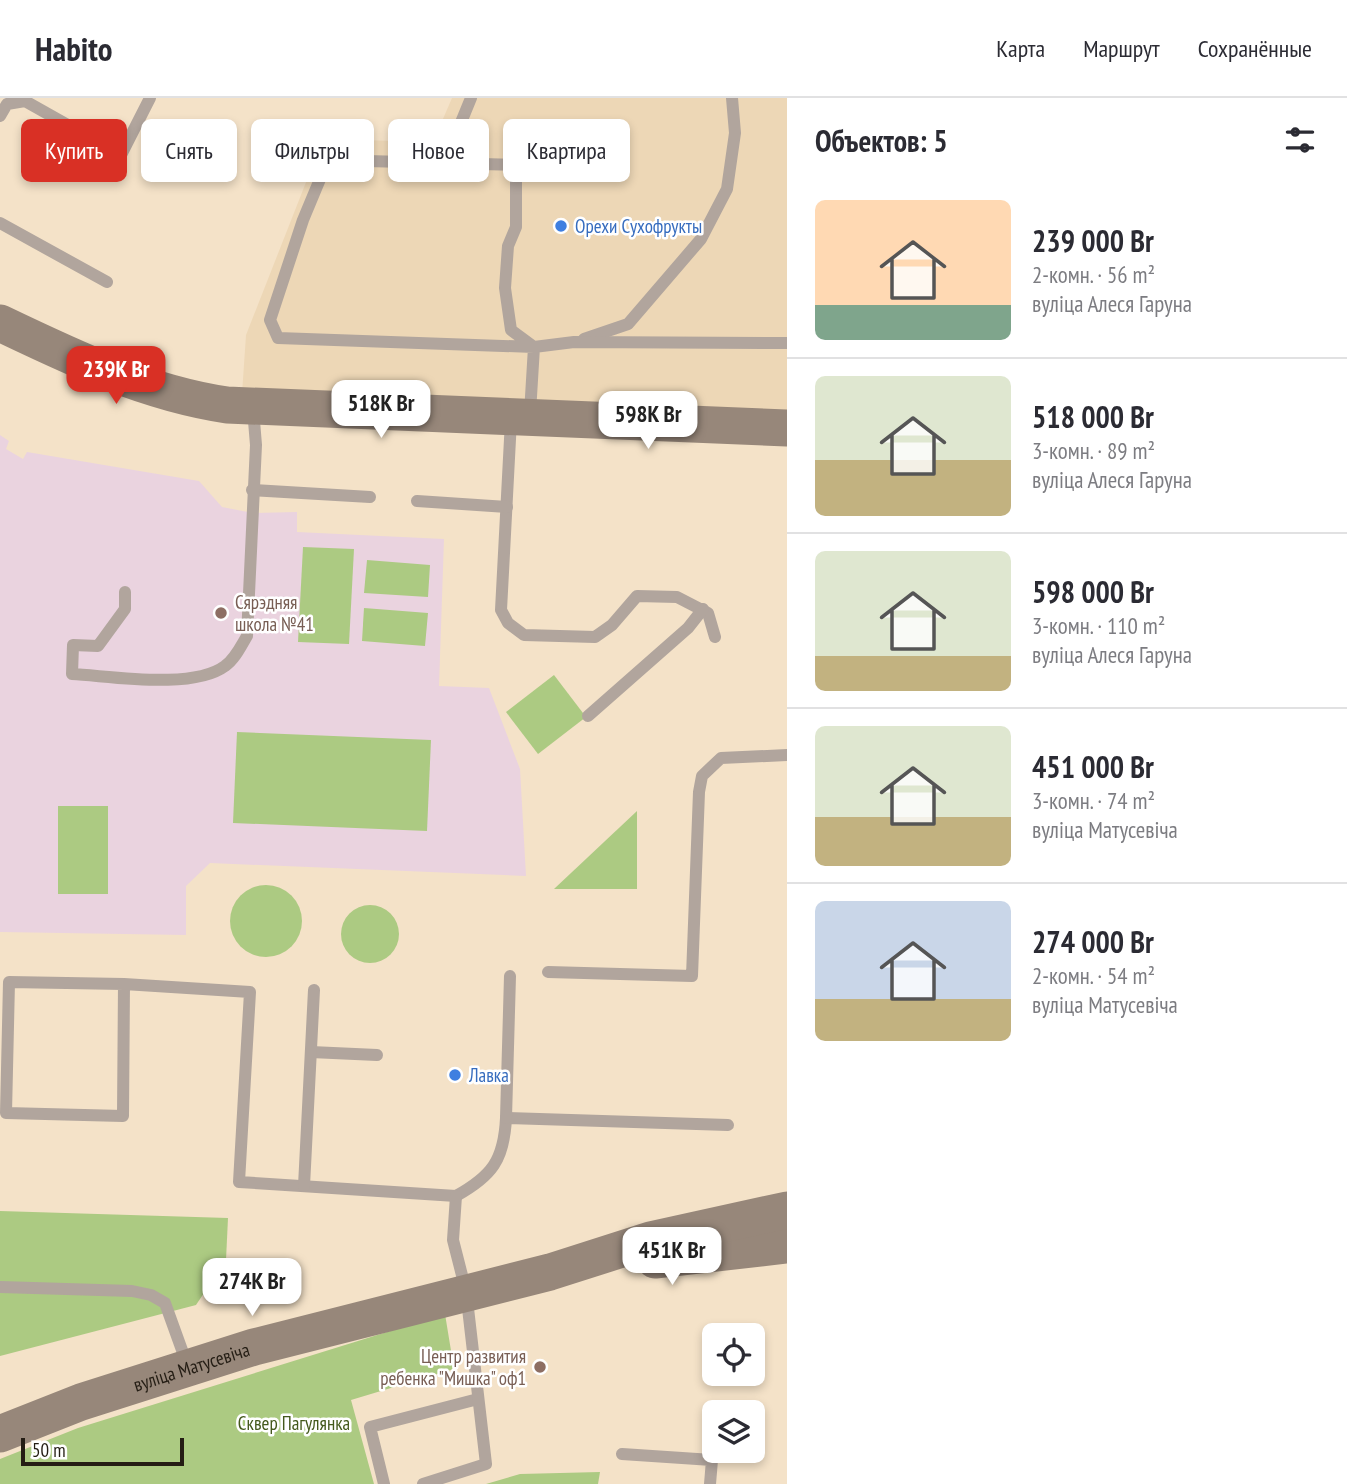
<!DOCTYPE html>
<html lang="ru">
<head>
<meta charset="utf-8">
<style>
	:root { --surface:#fff; --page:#f2f2f3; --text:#2b2b33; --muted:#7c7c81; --line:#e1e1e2; --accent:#d93025 }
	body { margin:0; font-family:"PT Sans Narrow",sans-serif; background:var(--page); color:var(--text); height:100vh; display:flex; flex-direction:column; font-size:26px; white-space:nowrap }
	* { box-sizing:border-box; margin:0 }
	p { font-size:23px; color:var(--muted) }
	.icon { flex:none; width:38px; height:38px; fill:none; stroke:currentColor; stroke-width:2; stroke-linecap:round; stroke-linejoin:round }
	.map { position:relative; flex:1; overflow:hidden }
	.drawer { display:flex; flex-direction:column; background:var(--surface); width:560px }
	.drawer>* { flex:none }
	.guide { position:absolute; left:21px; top:21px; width:660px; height:63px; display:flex; gap:14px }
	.tools { position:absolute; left:702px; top:1225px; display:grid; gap:14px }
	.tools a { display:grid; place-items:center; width:63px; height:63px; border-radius:10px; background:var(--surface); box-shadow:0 4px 10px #0003; font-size:35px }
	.scale { position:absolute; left:21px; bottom:18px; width:163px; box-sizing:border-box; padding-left:7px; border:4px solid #241d14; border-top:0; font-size:19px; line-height:24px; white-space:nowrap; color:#241d14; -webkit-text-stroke:5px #fff; paint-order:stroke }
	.price { position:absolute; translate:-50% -60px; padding:0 16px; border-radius:14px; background:#fff; color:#222; font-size:23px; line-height:46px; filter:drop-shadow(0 2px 4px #0008) }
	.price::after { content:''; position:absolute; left:50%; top:42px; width:21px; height:16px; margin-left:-10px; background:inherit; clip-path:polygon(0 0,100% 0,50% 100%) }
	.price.selected { background:var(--accent); color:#fff }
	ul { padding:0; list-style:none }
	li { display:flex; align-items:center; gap:21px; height:175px; padding:0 28px }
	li+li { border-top:2px solid var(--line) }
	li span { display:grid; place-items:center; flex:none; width:196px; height:140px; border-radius:10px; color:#555 }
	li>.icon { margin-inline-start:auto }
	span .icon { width:84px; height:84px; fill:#fffc; stroke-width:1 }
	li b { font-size:30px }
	h2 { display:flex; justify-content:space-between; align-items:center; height:84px; padding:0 28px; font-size:30px }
	.pill { padding:0 24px; border-radius:10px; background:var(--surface); box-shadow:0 4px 10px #0003; font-size:24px; line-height:63px }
	.pill.selected { background:var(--accent); color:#fff }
	header { display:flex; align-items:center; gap:42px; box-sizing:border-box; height:98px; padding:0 35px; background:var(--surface); border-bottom:2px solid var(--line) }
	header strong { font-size:33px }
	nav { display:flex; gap:38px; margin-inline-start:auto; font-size:24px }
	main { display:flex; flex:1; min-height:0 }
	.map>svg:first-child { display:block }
	.built { fill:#edd7b6 }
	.education { fill:#ead3df }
	.green { fill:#acca82 }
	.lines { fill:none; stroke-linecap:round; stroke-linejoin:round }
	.lane { stroke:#b1a59d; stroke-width:12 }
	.secondary { stroke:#97877a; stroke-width:37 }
	.shop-dot { fill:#3f7fe0; stroke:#fff; stroke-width:2.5 }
	.education-dot { fill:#8d6e63; stroke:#fff; stroke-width:2.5 }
	.labels { text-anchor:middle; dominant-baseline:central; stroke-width:5; stroke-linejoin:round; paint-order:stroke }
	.shop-label { font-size:19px; fill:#366cbe; stroke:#fff; text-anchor:start }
	.education-label { font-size:19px; fill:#785e54; stroke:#fff; text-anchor:start }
	.street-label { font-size:19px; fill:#241d14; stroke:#fff }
	.park-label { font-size:19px; fill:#44591c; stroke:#fff }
</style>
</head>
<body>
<header>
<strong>Habito</strong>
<nav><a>Карта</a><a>Маршрут</a><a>Сохранённые</a></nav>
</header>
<main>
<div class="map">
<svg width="787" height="1386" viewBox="0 0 787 1386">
	<rect width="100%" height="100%" fill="#f4e2c8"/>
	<polygon class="built" points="452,0 787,0 787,312 242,296 246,237 323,41 433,44"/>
	<polygon class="education" points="0,337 9,343 6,351 23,361 27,354 199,383 222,409 253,415 297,414 297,434 444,441 439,588 489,590 520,671 526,778 210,765 186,788 186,837 0,834"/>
	<g class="green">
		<polygon points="303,449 354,451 349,546 298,544"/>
		<polygon points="367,462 430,467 428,499 364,495"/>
		<polygon points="364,510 428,515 425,548 362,543"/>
		<polygon points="554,577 586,619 538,656 506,614"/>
		<polygon points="237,634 431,642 427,733 233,725"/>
		<rect x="58" y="708" width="50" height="88"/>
		<polygon points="637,713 637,791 554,791"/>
		<circle cx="266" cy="823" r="36"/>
		<circle cx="370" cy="836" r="29"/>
		<polygon points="0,1113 228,1120 226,1162 196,1207 0,1258"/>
		<polygon points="445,1216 454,1271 351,1302 374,1386 0,1386 0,1361 78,1330"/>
		<polygon points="600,1374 598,1386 486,1386 520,1376"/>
	</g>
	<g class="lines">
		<g class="lane">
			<polyline points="0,18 7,6 25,3 121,57 150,0"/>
			<polyline points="444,66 471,0"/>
			<polyline points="0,125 107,184"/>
			<polyline points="584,241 628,226 701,141 727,91 735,35 732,0"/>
			<polyline points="530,315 534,249 511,232 505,190 508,148 516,129 516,67 328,62 303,122 270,222 278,240 534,249 574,244 787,245"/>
			<polyline points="511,322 501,512 508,525 524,537 595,539 612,527 637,498 677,499 708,515 715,539"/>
			<polyline points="252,392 370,399"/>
			<polyline points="417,403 507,409"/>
			<path d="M125,494V511L98,548L73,547L72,576C111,578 193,592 225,568C235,561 241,548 247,538L256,347L253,311"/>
			<polyline points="588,618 688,530 703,511"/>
			<polyline points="548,874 692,878 699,694 702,678 721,660 787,657"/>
			<path d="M124,886L123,1018L6,1015L9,884L124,886L250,894L239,1084L456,1098C492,1078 504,1062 506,1020L728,1027"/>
			<polyline points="311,954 377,957"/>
			<polyline points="506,1020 510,878"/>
			<polyline points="304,1088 314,892"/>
			<polyline points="0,1189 132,1193 151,1197 165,1205 187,1266"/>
			<polyline points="622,1356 712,1362 710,1386"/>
			<polyline points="384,1386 370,1329 478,1301"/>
			<polyline points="423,1386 486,1366 466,1193 453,1142 456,1098"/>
		</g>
		<g class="secondary">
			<path d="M0,225C73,260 146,295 227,307L787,330"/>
			<polyline points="655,1162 787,1147"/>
			<path id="s1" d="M0,1336L81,1304L254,1249L550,1174L650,1142L787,1112"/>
		</g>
	</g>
	<g class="shop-dot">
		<circle cx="561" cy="128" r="7"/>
		<circle cx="455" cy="977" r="7"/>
	</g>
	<g class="education-dot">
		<circle cx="221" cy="515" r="7"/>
		<circle cx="540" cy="1269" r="7"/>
	</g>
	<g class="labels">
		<g class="shop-label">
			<text x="575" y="128">Орехи Сухофрукты</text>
			<text x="469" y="977">Лавка</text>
		</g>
		<g class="education-label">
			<text x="235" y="504">Сярэдняя<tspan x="235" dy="22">школа №41</tspan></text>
			<text x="526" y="1258" text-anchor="end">Центр развития<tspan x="526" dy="22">ребенка "Мишка" оф1</tspan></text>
		</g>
		<g class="street-label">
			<text stroke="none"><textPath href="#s1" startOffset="203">вуліца Матусевіча</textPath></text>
		</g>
		<g class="park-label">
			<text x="294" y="1325">Сквер Пагулянка</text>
		</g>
	</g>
</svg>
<div class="tools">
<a><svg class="icon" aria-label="locate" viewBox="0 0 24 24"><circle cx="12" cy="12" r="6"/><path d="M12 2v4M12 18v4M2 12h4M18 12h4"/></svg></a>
<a><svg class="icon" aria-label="layers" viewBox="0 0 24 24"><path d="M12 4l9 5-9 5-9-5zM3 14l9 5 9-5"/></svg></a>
</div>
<div class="scale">50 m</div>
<b class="price selected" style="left:116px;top:308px">239K Br</b>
<b class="price" style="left:381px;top:342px">518K Br</b>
<b class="price" style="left:648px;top:353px">598K Br</b>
<b class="price" style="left:672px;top:1189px">451K Br</b>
<b class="price" style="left:252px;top:1220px">274K Br</b>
<div class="guide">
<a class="pill selected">Купить</a>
<a class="pill">Снять</a>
<a class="pill">Фильтры</a>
<a class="pill">Новое</a>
<a class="pill">Квартира</a>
</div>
</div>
<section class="drawer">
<h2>Объектов: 5<svg class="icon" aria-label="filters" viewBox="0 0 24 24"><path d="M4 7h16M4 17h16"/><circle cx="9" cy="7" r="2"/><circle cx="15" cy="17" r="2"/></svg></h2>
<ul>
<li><span style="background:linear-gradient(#ffd9b3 75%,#7fa58c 0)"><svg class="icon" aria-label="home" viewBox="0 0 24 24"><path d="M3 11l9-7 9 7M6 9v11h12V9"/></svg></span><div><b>239 000 Br</b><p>2-комн. · 56 m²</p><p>вуліца Алеся Гаруна</p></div></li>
<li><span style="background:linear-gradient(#dfe7d0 60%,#c2b280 0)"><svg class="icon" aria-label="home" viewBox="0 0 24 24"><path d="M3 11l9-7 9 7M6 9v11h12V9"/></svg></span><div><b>518 000 Br</b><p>3-комн. · 89 m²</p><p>вуліца Алеся Гаруна</p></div></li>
<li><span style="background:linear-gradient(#dfe7d0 75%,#c2b280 0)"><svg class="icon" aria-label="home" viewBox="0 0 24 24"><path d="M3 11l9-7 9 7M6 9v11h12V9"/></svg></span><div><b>598 000 Br</b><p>3-комн. · 110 m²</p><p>вуліца Алеся Гаруна</p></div></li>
<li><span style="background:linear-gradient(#dfe7d0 65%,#c2b280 0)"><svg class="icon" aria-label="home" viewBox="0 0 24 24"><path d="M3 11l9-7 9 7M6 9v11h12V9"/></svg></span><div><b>451 000 Br</b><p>3-комн. · 74 m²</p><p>вуліца Матусевіча</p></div></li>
<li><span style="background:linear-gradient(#c9d6e8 70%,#c2b280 0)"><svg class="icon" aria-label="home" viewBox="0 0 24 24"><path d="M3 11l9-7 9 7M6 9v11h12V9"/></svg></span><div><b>274 000 Br</b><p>2-комн. · 54 m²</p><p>вуліца Матусевіча</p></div></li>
</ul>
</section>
</main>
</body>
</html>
